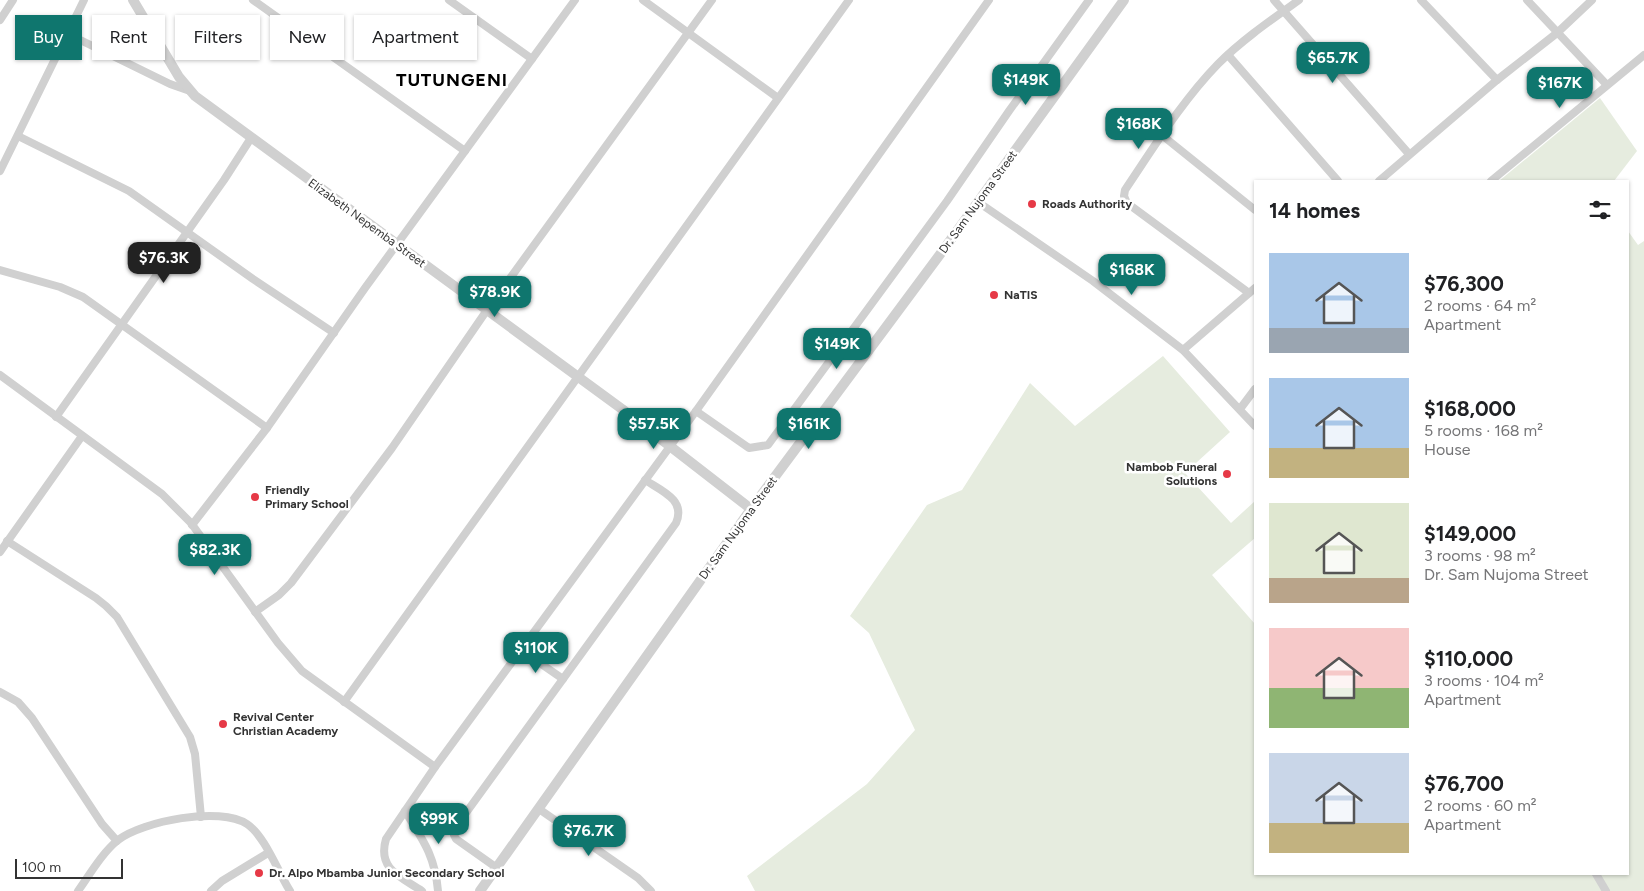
<!DOCTYPE html>
<html lang="en">
<head>
<meta charset="utf-8">
<style>
	:root { --surface:#fff; --page:#f6f6f6; --text:#202124; --muted:#757577; --accent:#0f766e }
	body { margin:0; font-family:Figtree,sans-serif; background:var(--page); color:var(--text); height:100vh; display:flex; flex-direction:column; font-size:19px; white-space:nowrap }
	* { box-sizing:border-box; margin:0 }
	p { font-size:16px; color:var(--muted) }
	.icon { flex:none; width:28px; height:28px; fill:none; stroke:currentColor; stroke-width:2; stroke-linecap:round; stroke-linejoin:round }
	.map { position:relative; flex:1; overflow:hidden }
	.sheet { position:absolute; left:1254px; top:180px; width:375px; height:695px; display:flex; flex-direction:column; background:var(--surface); border-radius:0px; box-shadow:0 1px 4px #0004 }
	.sheet>* { flex:none }
	.guide { position:absolute; left:15px; top:15px; width:475px; height:45px; display:flex; gap:10px }
	.scale { position:absolute; left:15px; bottom:12px; width:108px; box-sizing:border-box; padding-left:5px; border:2px solid #333; border-top:0; font-size:14px; line-height:18px; white-space:nowrap; color:#333; -webkit-text-stroke:4px #fff; paint-order:stroke }
	.price { position:absolute; translate:-50% -42px; padding:0 11px; border-radius:10px; background:var(--accent); color:#fff; font-size:16px; line-height:32px; filter:drop-shadow(0 1px 2px #0008) }
	.price::after { content:''; position:absolute; left:50%; top:30px; width:15px; height:11px; margin-left:-8px; background:inherit; clip-path:polygon(0 0,100% 0,50% 100%) }
	.price.current { background:#222; color:#fff }
	ul { padding:0; list-style:none }
	li { display:flex; align-items:center; gap:15px; height:125px; padding:0 15px }
	li span { display:grid; place-items:center; flex:none; width:140px; height:100px; border-radius:0px; color:#555 }
	li>.icon { margin-inline-start:auto }
	span .icon { width:60px; height:60px; fill:#fffc; stroke-width:1 }
	li b { font-size:21px }
	h2 { display:flex; justify-content:space-between; align-items:center; height:60px; padding:0 15px; font-size:21px }
	.tag { padding:0 18px; border-radius:0px; background:var(--surface); box-shadow:0 1px 4px #0004; font-size:18px; line-height:45px }
	.tag.current { background:var(--accent); color:#fff }
	.map>svg:first-child { display:block }
	.green { fill:#e6ecdf }
	.lines { fill:none; stroke-linecap:round; stroke-linejoin:round }
	.minor { stroke:#d0d0d0; stroke-width:8 }
	.tertiary { stroke:#d0d0d0; stroke-width:10 }
	.poi-dot { fill:#e63946; stroke:#fff; stroke-width:2 }
	.labels { text-anchor:middle; dominant-baseline:central; stroke-width:5; stroke-linejoin:round; paint-order:stroke }
	.street-label { font-size:12px; fill:#333; stroke:#fff }
	.poi-label { font-size:12px; font-weight:bold; fill:#333; stroke:#fff; text-anchor:start }
	.district-label { font-size:18px; font-weight:bold; letter-spacing:1px; fill:#000; stroke:#fff }
</style>
</head>
<body>
<div class="map">
<svg width="1644" height="891" viewBox="0 0 1644 891">
	<rect width="100%" height="100%" fill="#fff"/>
	<g class="green">
		<polygon points="1600,98 1637,151 1614,181 1499,181"/>
		<polygon points="1628,231 1638,245 1644,241 1644,891 755,891 747,876 867,784 915,730 869,633 850,616 927,505 962,490 1030,383 1075,426 1163,356 1230,432 1185,473 1231,523 1255,501 1255,538 1212,575 1255,624 1255,874 1628,874"/>
	</g>
	<g class="lines">
		<g class="minor">
			<polyline points="253,0 465,151"/>
			<polyline points="449,0 532,59"/>
			<polyline points="643,0 778,98"/>
			<polyline points="1274,0 1409,154"/>
			<polyline points="1421,0 1497,80"/>
			<polyline points="1527,0 1606,84"/>
			<polyline points="0,20 13,0"/>
			<polyline points="68,34 170,84 190,91"/>
			<polyline points="1228,55 1338,181"/>
			<polyline points="18,136 129,191 253,279 334,333"/>
			<polyline points="1163,136 1255,210"/>
			<polyline points="0,171 84,0"/>
			<polyline points="1379,181 1497,80 1557,33 1592,0"/>
			<polyline points="1491,181 1644,55"/>
			<polyline points="978,202 1093,281 1183,350 1255,426"/>
			<polyline points="0,270 60,287 83,297 267,428"/>
			<path d="M1249,293L1127,203L1124,196L1125,190C1154,147 1182,101 1218,64C1242,40 1271,20 1299,0"/>
			<polyline points="1183,350 1255,288"/>
			<polyline points="0,375 162,494 191,523 278,643 302,671 435,767"/>
			<polyline points="1240,409 1255,389"/>
			<polyline points="696,411 749,448 768,445 947,201 1009,111 1089,0"/>
			<polyline points="56,417 224,180 251,138"/>
			<polyline points="192,525 267,428 365,288 575,0"/>
			<polyline points="7,541 96,598 106,606 117,617 190,737 195,754 201,817"/>
			<polyline points="0,552 82,436"/>
			<polyline points="255,612 279,595 291,583 392,448 487,310 712,0"/>
			<polyline points="521,650 563,679"/>
			<polyline points="0,692 18,702 32,718 102,824 117,841"/>
			<polyline points="344,702 849,0"/>
			<polyline points="539,809 638,878 651,891"/>
			<path d="M405,811C423,840 435,856 438,891"/>
			<path d="M497,868L456,839L454,835L455,828L676,523C686,500 662,491 645,480"/>
			<polyline points="1596,874 1606,891"/>
			<path d="M78,891C90,874 102,853 118,840C143,821 220,806 247,824C265,836 278,872 290,891"/>
			<polyline points="211,891 222,881 268,853"/>
			<path d="M422,891C401,877 377,869 386,839L435,767L696,411L989,0"/>
		</g>
		<g class="tertiary">
			<polyline points="133,0 179,77 195,96 622,409 751,509"/>
			<polyline points="480,891 751,509 944,249 1124,0"/>
		</g>
	</g>
	<g class="poi-dot">
		<circle cx="1032" cy="204" r="5"/>
		<circle cx="994" cy="295" r="5"/>
		<circle cx="1227" cy="474" r="5"/>
		<circle cx="255" cy="497" r="5"/>
		<circle cx="223" cy="724" r="5"/>
		<circle cx="259" cy="873" r="5"/>
	</g>
	<g class="labels">
		<g class="street-label">
			<text transform="translate(978 202) rotate(-54)">Dr. Sam Nujoma Street</text>
			<text transform="translate(367 223) rotate(36)">Elizabeth Nepemba Street</text>
			<text transform="translate(738 528) rotate(-54)">Dr. Sam Nujoma Street</text>
		</g>
		<g class="poi-label">
			<text x="1042" y="204">Roads Authority</text>
			<text x="1004" y="295">NaTIS</text>
			<text x="1217" y="467" text-anchor="end">Nambob Funeral<tspan x="1217" dy="14">Solutions</tspan></text>
			<text x="265" y="490">Friendly<tspan x="265" dy="14">Primary School</tspan></text>
			<text x="233" y="717">Revival Center<tspan x="233" dy="14">Christian Academy</tspan></text>
			<text x="269" y="873">Dr. Alpo Mbamba Junior Secondary School</text>
		</g>
		<g class="district-label">
			<text x="452" y="80">TUTUNGENI</text>
		</g>
	</g>
</svg>
<div class="scale">100 m</div>
<b class="price" style="left:1333px;top:84px">$65.7K</b>
<b class="price" style="left:1026px;top:106px">$149K</b>
<b class="price" style="left:1560px;top:109px">$167K</b>
<b class="price" style="left:1139px;top:150px">$168K</b>
<b class="price current" style="left:164px;top:284px">$76.3K</b>
<b class="price" style="left:1132px;top:296px">$168K</b>
<b class="price" style="left:495px;top:318px">$78.9K</b>
<b class="price" style="left:837px;top:370px">$149K</b>
<b class="price" style="left:654px;top:450px">$57.5K</b>
<b class="price" style="left:809px;top:450px">$161K</b>
<b class="price" style="left:215px;top:576px">$82.3K</b>
<b class="price" style="left:536px;top:674px">$110K</b>
<b class="price" style="left:439px;top:845px">$99K</b>
<b class="price" style="left:589px;top:857px">$76.7K</b>
<div class="guide">
<a class="tag current">Buy</a>
<a class="tag">Rent</a>
<a class="tag">Filters</a>
<a class="tag">New</a>
<a class="tag">Apartment</a>
</div>
<section class="sheet">
<h2>14 homes<svg class="icon" aria-label="filters" viewBox="0 0 24 24"><path d="M4 7h16M4 17h16"/><circle cx="9" cy="7" r="2"/><circle cx="15" cy="17" r="2"/></svg></h2>
<ul>
<li><span style="background:linear-gradient(#a9c7e8 75%,#9aa5b1 0)"><svg class="icon" aria-label="home" viewBox="0 0 24 24"><path d="M3 11l9-7 9 7M6 9v11h12V9"/></svg></span><div><b>$76,300</b><p>2 rooms · 64 m²</p><p>Apartment</p></div></li>
<li><span style="background:linear-gradient(#a9c7e8 70%,#c2b280 0)"><svg class="icon" aria-label="home" viewBox="0 0 24 24"><path d="M3 11l9-7 9 7M6 9v11h12V9"/></svg></span><div><b>$168,000</b><p>5 rooms · 168 m²</p><p>House</p></div></li>
<li><span style="background:linear-gradient(#dfe7d0 75%,#b9a48a 0)"><svg class="icon" aria-label="home" viewBox="0 0 24 24"><path d="M3 11l9-7 9 7M6 9v11h12V9"/></svg></span><div><b>$149,000</b><p>3 rooms · 98 m²</p><p>Dr. Sam Nujoma Street</p></div></li>
<li><span style="background:linear-gradient(#f6c9c9 60%,#8fb573 0)"><svg class="icon" aria-label="home" viewBox="0 0 24 24"><path d="M3 11l9-7 9 7M6 9v11h12V9"/></svg></span><div><b>$110,000</b><p>3 rooms · 104 m²</p><p>Apartment</p></div></li>
<li><span style="background:linear-gradient(#c9d6e8 70%,#c2b280 0)"><svg class="icon" aria-label="home" viewBox="0 0 24 24"><path d="M3 11l9-7 9 7M6 9v11h12V9"/></svg></span><div><b>$76,700</b><p>2 rooms · 60 m²</p><p>Apartment</p></div></li>
</ul>
</section>
</div>
</body>
</html>
